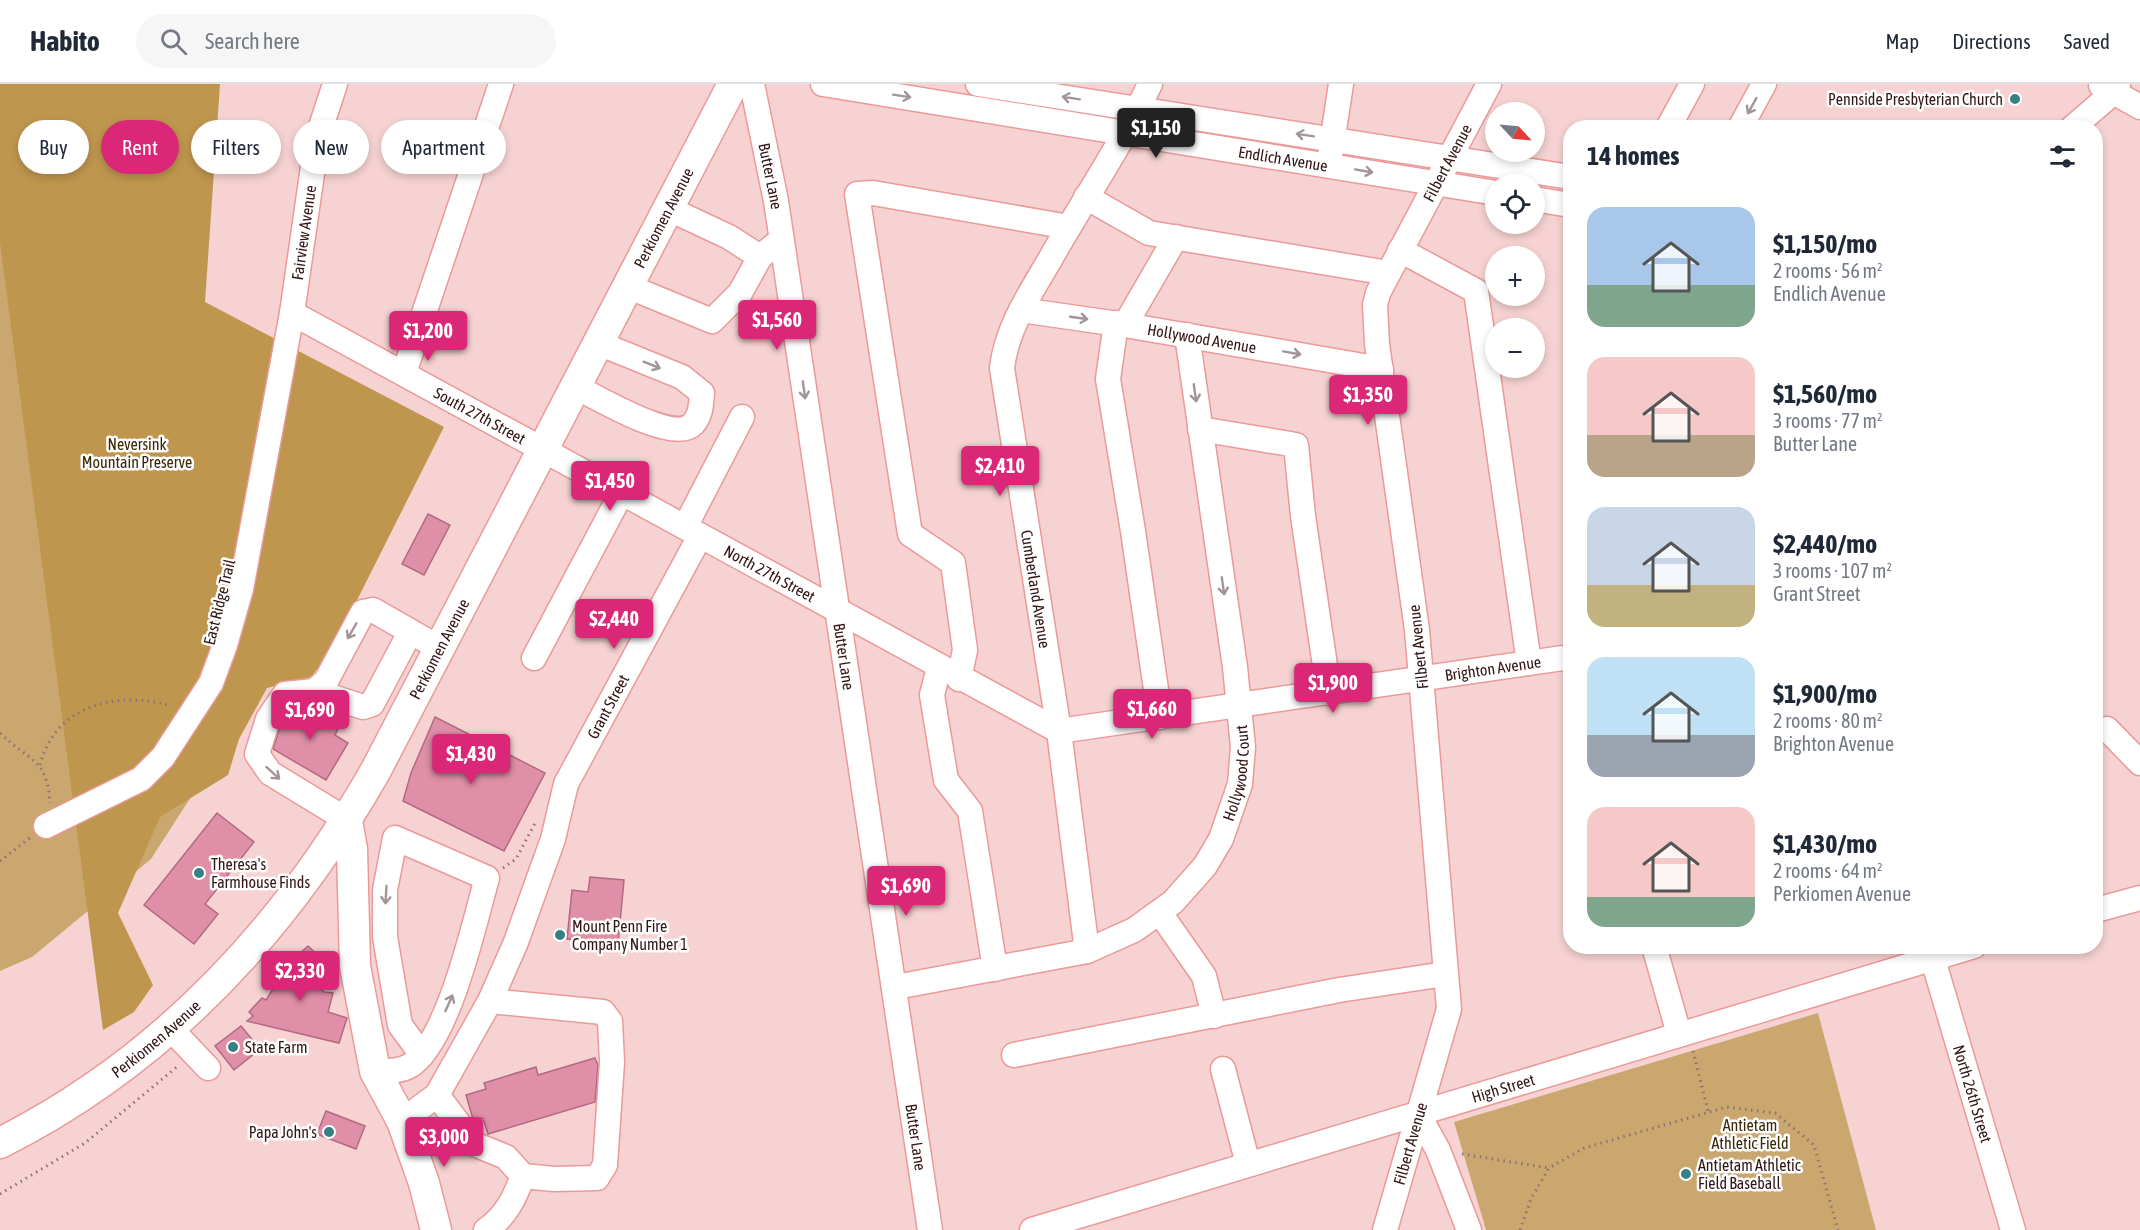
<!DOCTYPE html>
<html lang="en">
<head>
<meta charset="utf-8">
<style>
	:root { --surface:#fff; --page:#f6f6f7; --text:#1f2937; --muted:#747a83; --line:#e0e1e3; --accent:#db2777 }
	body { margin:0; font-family:"Asap Condensed",sans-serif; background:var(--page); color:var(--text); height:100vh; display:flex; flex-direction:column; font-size:22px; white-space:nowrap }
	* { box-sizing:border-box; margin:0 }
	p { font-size:20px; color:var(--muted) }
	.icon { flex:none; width:33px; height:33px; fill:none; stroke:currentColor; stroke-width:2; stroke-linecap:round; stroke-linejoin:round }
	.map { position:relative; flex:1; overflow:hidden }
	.panel { position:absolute; left:1563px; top:36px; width:540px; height:834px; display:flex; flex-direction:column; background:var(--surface); border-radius:24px; box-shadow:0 3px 9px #0003 }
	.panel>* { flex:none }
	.banner { position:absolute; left:18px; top:36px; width:570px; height:54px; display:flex; gap:12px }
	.needle { width:39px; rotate:116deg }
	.controls { position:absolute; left:1485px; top:18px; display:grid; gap:12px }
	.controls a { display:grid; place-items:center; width:60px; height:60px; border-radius:50%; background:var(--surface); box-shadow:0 3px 9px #0003; font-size:30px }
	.price { position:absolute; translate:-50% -51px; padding:0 14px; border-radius:6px; background:var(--accent); color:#fff; font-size:20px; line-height:39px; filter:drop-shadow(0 2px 3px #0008) }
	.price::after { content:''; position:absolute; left:50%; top:36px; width:18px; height:14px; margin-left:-9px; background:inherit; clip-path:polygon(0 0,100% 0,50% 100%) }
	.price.on { background:#222; color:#fff }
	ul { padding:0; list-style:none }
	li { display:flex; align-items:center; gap:18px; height:150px; padding:0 24px }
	li span { display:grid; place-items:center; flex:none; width:168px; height:120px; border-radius:18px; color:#555 }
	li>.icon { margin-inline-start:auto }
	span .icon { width:72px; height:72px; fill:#fffc; stroke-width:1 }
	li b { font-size:26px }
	h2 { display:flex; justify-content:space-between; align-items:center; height:72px; padding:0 24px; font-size:26px }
	.pill { padding:0 21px; border-radius:27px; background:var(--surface); box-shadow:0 3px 9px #0003; font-size:21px; line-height:54px }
	.pill.on { background:var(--accent); color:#fff }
	header { display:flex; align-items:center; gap:36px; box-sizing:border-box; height:84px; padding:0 30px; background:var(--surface); border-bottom:2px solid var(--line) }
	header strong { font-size:28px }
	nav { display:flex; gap:33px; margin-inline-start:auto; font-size:21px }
	.search { width:420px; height:54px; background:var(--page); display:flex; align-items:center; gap:15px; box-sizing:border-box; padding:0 21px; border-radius:33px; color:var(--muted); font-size:22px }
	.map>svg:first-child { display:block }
	.green { fill:#c9a76e }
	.forest { fill:#bf964e }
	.building { fill:#e08fa8; stroke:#b36981; stroke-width:1.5 }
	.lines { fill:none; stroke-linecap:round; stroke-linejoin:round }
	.minor-casing { stroke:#eb9999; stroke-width:27 }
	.major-casing { stroke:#eb9999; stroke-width:33 }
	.path { stroke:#907070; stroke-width:3; stroke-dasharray:1.5 4.5; stroke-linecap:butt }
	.minor { stroke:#fff; stroke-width:24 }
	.major { stroke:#fff; stroke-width:30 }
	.oneway { stroke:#a39596 }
	.poi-dot { fill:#378083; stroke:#fefefe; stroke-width:2 }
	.labels { text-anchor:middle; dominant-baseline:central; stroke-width:5; stroke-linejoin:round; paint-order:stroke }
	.poi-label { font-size:16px; fill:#331415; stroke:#fefefe; text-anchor:start }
	.street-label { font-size:16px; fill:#331415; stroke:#fefefe }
	.park-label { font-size:16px; fill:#392706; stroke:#fefefe }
</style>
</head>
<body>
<header>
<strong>Habito</strong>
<div class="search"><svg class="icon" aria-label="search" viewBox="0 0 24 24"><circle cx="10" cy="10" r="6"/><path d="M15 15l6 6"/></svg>Search here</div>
<nav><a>Map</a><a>Directions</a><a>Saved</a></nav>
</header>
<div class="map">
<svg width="2140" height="1146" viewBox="0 0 2140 1146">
	<rect width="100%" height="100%" fill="#f6d3d2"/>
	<g class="green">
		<polygon points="0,0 207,688 151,775 32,873 0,887"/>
		<polygon points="1818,929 1876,1146 1486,1146 1454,1038"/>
	</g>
	<polygon class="forest" points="0,0 220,0 205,218 444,343 333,564 311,593 267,604 239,655 228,691 160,733 118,829 153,901 134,928 103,946 0,158"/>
	<g class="building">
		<polygon points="428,430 450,441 424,491 402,480"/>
		<polygon points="304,622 339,643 335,651 348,659 326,696 273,665 280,643 293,623"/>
		<polygon points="435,633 545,689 504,767 403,717 411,689"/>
		<polygon points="217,729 254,758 205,820 218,830 194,860 144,821"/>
		<polygon points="590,793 624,796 618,860 567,855 572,806 588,808"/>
		<polygon points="308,862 325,878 311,896 324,908 333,909 328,928 347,934 339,959 247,937 253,932 249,928 262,914 266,916 278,897 274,893"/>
		<polygon points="241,942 260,965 234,986 215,962"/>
		<polygon points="595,974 598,981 595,1018 488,1050 483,1034 473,1035 466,1011 486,1005 484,999 536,983 538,991"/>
		<polygon points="326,1027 365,1042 356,1065 317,1050"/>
	</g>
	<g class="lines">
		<g class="minor-casing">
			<g id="minor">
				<path id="s1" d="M752,0L776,117L930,1146"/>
				<path id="s2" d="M823,0L1496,109"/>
				<polyline points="978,0 1570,93"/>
				<polyline points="2101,1 2140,23"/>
				<polyline points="1668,44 1692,0"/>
				<polyline points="1740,44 1764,0"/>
				<polyline points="2072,44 2114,8 2118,0"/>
				<polyline points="1330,72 1341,0"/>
				<polyline points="1086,113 1149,149 1388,189"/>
				<polyline points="1534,115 1570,121"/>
				<polyline points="667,124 729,153 760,173"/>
				<polyline points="1400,166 1476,207 1529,579"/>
				<polyline points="627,202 712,237 740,209 760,173 781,156"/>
				<path id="s3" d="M1021,226L1125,241L1381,285"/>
				<path id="s4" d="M292,229L1059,647L1570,573"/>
				<polyline points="1116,239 1108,295 1133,447 1160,633"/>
				<polyline points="1125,241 1176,153"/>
				<polyline points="404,289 501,0"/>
				<path d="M576,303C597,313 674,360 693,340C701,331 701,321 702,309L682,293L598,259"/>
				<polyline points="1200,345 1296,361 1303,432 1329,609"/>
				<polyline points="685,443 742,333"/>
				<polyline points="534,574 621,410"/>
				<polyline points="939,584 932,611 946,696 970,727 995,885"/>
				<polyline points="959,595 965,566 953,479 910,450 857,110 873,109 1069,143"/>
				<polyline points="314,607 326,597 363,528 373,526 427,557"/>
				<polyline points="2107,645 2140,679"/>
				<polyline points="347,736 270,689 257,670 268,635 285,610 314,607 363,623 372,620 406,556 414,550"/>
				<path id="s5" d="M46,742L141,695L163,673L211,599L225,561L241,505L292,229L317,55L335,0"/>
				<polyline points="2096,826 2140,814"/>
				<polyline points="1160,829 1204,892 1214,932"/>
				<polyline points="1654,862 1679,950"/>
				<path id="s6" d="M1929,862L2013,1146"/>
				<path d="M1087,867L1059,647L1002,284C1007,242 1032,207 1052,172C1085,114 1122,60 1150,0"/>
				<path id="s7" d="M896,903L1087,867L1134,846L1173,818L1205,782L1221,755L1240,700L1243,663L1235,583L1187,251"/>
				<polyline points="490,917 603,928 610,937 612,978 605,1081 597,1094 554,1095 523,1092"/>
				<polyline points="170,944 208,984"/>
				<polyline points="1014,971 1339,906 1445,890"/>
				<polyline points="1223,985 1248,1080"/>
				<path d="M375,987C387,987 400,988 411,981C449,955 474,840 487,794L395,754L385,806V853L400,941L422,971"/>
				<path d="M437,1011L474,1060L506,1073L523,1092C514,1115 506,1132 486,1146"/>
				<polyline points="1418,1030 1438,1066 1469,1146"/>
				<path id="s8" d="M402,1037L437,1011L490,917L516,858L553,755L566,700L700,452"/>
				<path id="s9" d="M1032,1146L1974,862"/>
				<path id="s10" d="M1385,1146L1449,925L1417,546L1377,260L1375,221L1378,209L1489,0"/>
			</g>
		</g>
		<g class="major-casing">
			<g id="major">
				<polyline points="347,736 352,765 355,882 375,987 402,1037 424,1099 436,1146"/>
				<path id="s11" d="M0,1059C165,976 286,844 376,686L733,0"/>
			</g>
		</g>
		<g class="path">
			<path d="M0,649C29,678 47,673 50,719"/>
			<path d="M40,681C55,621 117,606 171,622"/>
			<polyline points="0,777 31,753"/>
			<polyline points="503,784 516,775 535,739"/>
			<polyline points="1693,967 1708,1027"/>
			<polyline points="1462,1070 1549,1084"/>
			<polyline points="0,1110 85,1059 178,982"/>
			<polyline points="1520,1146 1531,1115 1549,1084 1584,1064 1727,1023 1775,1029 1814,1061 1838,1146"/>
		</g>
		<use href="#minor" class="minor"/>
		<use href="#major" class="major"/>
	</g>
	<defs><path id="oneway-shaft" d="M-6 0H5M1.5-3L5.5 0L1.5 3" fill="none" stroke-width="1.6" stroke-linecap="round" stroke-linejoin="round" transform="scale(1.5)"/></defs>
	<g class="oneway">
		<use href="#oneway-shaft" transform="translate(902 12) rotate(9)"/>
		<use href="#oneway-shaft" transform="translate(1071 14) rotate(-171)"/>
		<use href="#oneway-shaft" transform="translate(1752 22) rotate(119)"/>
		<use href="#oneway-shaft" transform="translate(1305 51) rotate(-171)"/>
		<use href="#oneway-shaft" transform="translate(1364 87) rotate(10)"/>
		<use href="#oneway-shaft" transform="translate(1079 234) rotate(8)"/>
		<use href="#oneway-shaft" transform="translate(1292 269) rotate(10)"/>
		<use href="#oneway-shaft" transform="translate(652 281) rotate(22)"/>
		<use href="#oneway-shaft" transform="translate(804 306) rotate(82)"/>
		<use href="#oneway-shaft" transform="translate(1195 309) rotate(82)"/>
		<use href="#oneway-shaft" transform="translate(1223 502) rotate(82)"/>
		<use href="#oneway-shaft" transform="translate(352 547) rotate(120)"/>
		<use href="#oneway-shaft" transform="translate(273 689) rotate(42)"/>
		<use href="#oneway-shaft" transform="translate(386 811) rotate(93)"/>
		<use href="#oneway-shaft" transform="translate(449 919) rotate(-66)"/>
	</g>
	<g class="poi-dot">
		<circle cx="2015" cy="15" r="6"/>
		<circle cx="199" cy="789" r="6"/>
		<circle cx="560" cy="851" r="6"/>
		<circle cx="233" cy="963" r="6"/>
		<circle cx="329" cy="1048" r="6"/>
		<circle cx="1686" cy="1090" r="6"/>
	</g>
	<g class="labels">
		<g class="poi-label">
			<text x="2003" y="15" text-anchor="end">Pennside Presbyterian Church</text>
			<text x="211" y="780">Theresa's<tspan x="211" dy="18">Farmhouse Finds</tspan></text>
			<text x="572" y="842">Mount Penn Fire<tspan x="572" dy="18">Company Number 1</tspan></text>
			<text x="245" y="963">State Farm</text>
			<text x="317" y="1048" text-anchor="end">Papa John's</text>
			<text x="1698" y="1081">Antietam Athletic<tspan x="1698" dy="18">Field Baseball</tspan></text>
		</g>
		<g class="street-label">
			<text stroke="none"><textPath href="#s2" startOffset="466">Endlich Avenue</textPath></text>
			<text stroke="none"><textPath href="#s10" startOffset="1098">Filbert Avenue</textPath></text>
			<text stroke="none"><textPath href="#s1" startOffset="94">Butter Lane</textPath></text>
			<text stroke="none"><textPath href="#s11" startOffset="1160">Perkiomen Avenue</textPath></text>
			<text stroke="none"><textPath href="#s5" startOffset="686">Fairview Avenue</textPath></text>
			<text stroke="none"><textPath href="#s3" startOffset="183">Hollywood Avenue</textPath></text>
			<text stroke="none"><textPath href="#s4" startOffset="214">South 27th Street</textPath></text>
			<text stroke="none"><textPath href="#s4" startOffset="544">North 27th Street</textPath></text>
			<text transform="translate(1036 505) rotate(81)">Cumberland Avenue</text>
			<text transform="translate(219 518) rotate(-76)">East Ridge Trail</text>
			<text transform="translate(1418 563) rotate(-96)">Filbert Avenue</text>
			<text stroke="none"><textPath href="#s11" startOffset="674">Perkiomen Avenue</textPath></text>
			<text stroke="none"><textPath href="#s1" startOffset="580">Butter Lane</textPath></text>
			<text stroke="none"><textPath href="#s4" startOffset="1312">Brighton Avenue</textPath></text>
			<text stroke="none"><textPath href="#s8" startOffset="470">Grant Street</textPath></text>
			<text stroke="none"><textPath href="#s7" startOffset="442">Hollywood Court</textPath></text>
			<text stroke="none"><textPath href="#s11" startOffset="188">Perkiomen Avenue</textPath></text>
			<text stroke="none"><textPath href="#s9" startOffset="492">High Street</textPath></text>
			<text stroke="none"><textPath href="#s6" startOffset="154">North 26th Street</textPath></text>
			<text stroke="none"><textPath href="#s1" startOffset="1066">Butter Lane</textPath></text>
			<text stroke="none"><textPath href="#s10" startOffset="90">Filbert Avenue</textPath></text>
		</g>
		<g class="park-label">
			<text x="137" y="360">Neversink<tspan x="137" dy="18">Mountain Preserve</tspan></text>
			<text x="1750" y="1041">Antietam<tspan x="1750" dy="18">Athletic Field</tspan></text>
		</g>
	</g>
</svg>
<div class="controls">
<a><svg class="needle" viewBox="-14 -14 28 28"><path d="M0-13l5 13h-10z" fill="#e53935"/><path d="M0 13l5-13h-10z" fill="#747a83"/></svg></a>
<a><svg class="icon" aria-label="locate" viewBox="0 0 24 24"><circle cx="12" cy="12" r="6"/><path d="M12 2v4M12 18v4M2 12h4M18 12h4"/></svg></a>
<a>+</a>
<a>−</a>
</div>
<b class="price on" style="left:1156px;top:75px">$1,150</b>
<b class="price" style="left:777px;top:267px">$1,560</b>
<b class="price" style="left:428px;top:278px">$1,200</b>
<b class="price" style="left:1368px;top:342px">$1,350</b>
<b class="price" style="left:1000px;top:413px">$2,410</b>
<b class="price" style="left:610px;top:428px">$1,450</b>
<b class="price" style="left:614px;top:566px">$2,440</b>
<b class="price" style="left:1333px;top:630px">$1,900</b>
<b class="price" style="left:1152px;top:656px">$1,660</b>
<b class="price" style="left:310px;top:657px">$1,690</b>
<b class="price" style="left:471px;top:701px">$1,430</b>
<b class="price" style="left:906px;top:833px">$1,690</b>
<b class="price" style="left:300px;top:918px">$2,330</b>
<b class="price" style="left:444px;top:1084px">$3,000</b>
<div class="banner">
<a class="pill">Buy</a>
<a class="pill on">Rent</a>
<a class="pill">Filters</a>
<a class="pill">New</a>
<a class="pill">Apartment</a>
</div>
<section class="panel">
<h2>14 homes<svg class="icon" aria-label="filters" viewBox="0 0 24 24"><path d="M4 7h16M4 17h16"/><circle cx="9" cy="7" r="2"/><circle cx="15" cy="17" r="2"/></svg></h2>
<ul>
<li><span style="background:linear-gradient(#a9c7e8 65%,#7fa58c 0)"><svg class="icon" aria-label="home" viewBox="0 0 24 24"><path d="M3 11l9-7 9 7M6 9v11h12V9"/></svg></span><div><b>$1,150/mo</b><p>2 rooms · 56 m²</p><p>Endlich Avenue</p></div></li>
<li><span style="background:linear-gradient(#f6c9c9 65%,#b9a48a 0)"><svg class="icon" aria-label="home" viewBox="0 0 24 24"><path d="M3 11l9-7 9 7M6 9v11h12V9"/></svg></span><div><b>$1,560/mo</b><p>3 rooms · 77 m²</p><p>Butter Lane</p></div></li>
<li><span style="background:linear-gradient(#c9d6e8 65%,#c2b280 0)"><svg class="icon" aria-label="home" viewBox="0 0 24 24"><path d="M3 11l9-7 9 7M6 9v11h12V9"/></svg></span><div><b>$2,440/mo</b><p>3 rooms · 107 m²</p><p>Grant Street</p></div></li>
<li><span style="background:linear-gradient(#bfe0f5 65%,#9aa5b1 0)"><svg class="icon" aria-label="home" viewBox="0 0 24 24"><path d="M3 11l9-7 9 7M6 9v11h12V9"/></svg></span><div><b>$1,900/mo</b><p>2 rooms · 80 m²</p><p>Brighton Avenue</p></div></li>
<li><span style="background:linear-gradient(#f6c9c9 75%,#7fa58c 0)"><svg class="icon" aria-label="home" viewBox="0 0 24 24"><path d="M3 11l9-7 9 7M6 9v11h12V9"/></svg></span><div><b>$1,430/mo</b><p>2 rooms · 64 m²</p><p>Perkiomen Avenue</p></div></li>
</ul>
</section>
</div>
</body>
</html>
